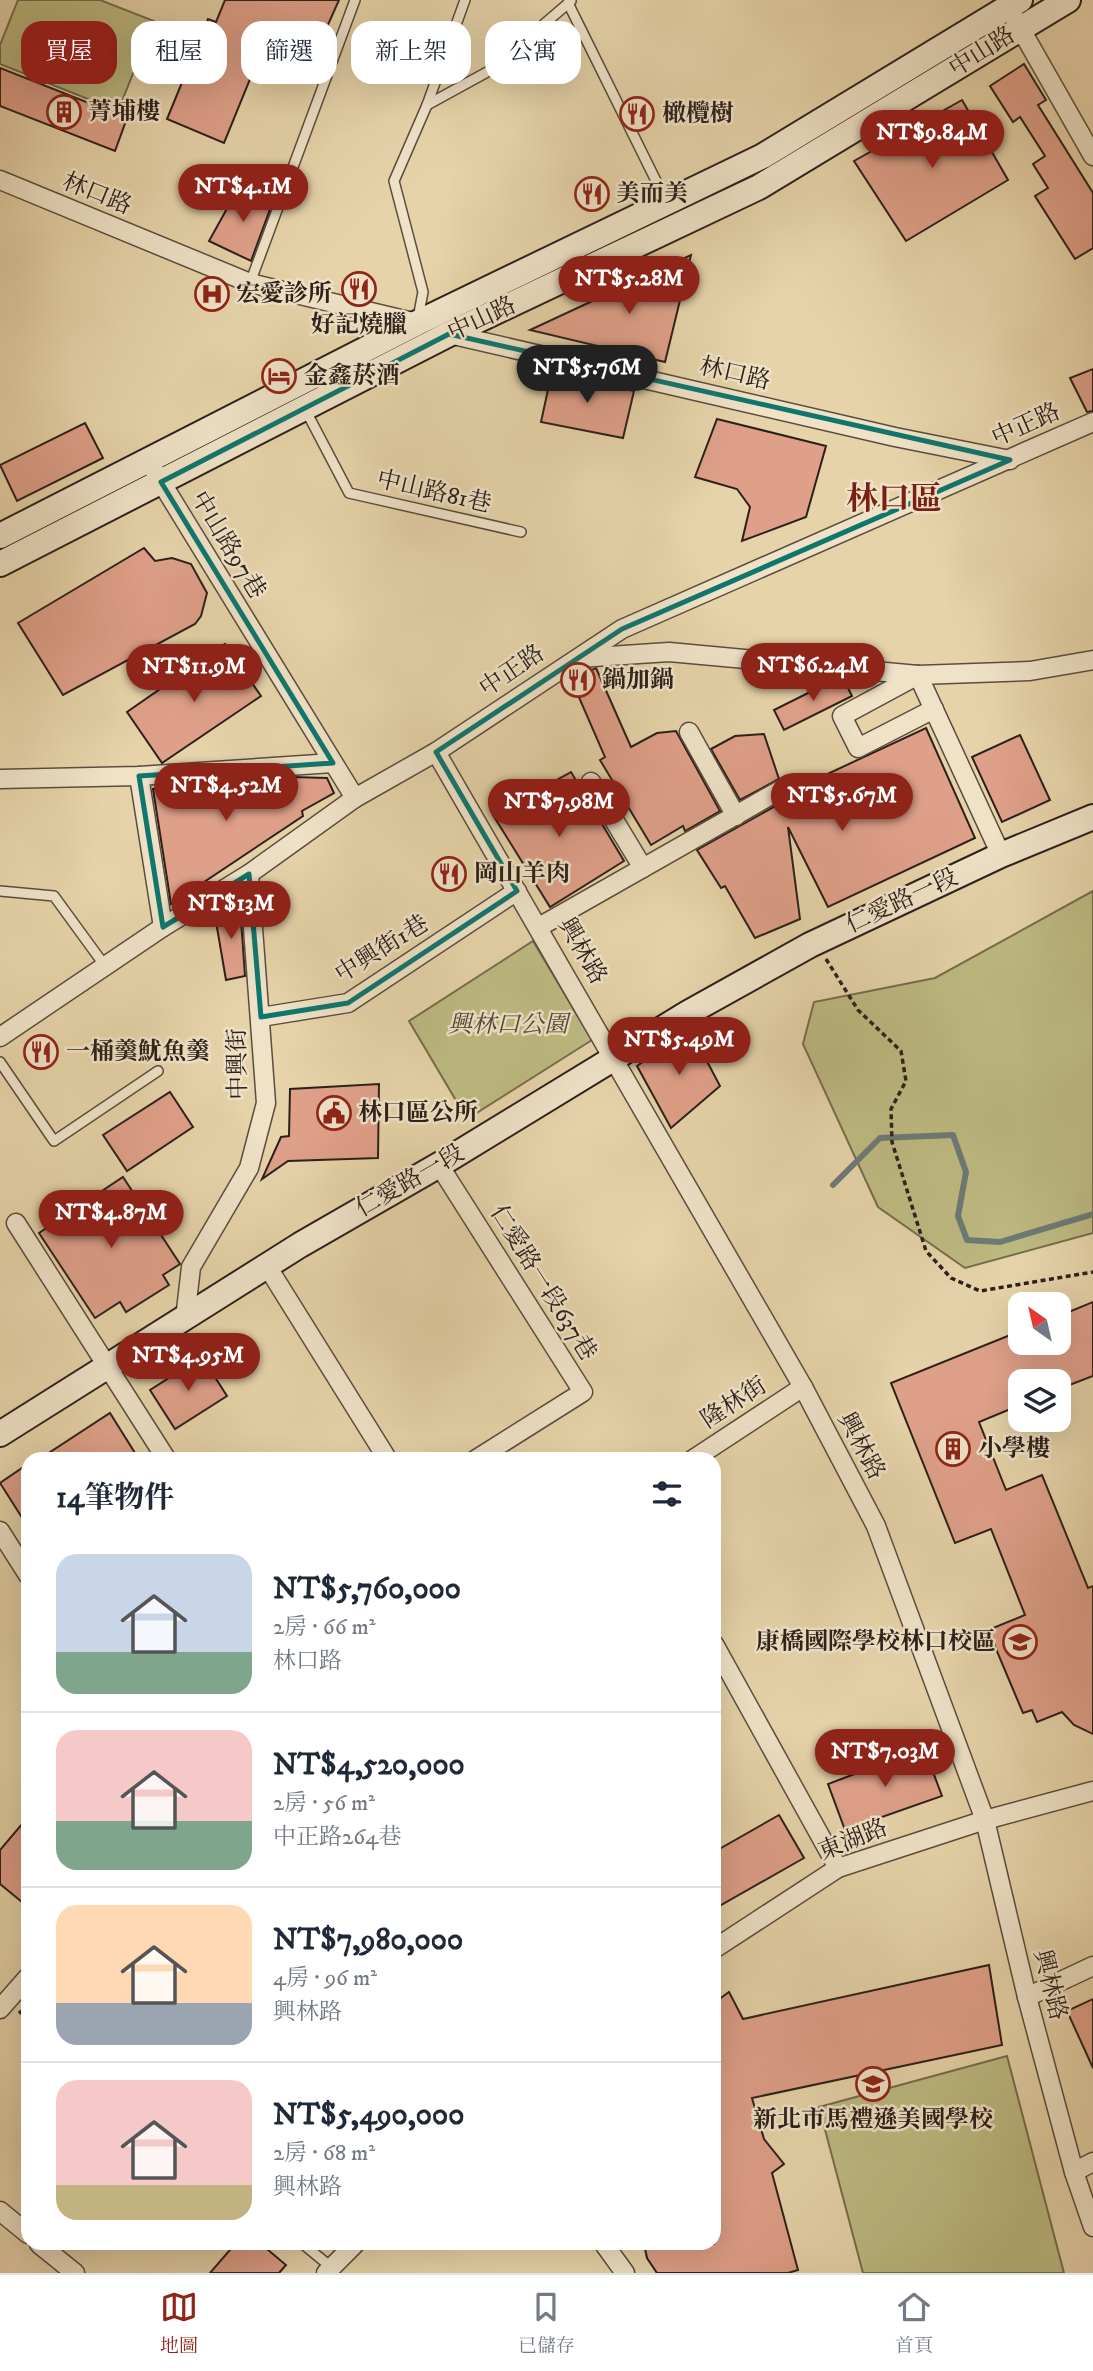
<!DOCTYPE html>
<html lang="zh-TW">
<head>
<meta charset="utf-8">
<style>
	:root { --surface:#fff; --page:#f6f6f7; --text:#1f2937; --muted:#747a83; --line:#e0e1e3; --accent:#8f2418 }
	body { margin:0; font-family:"IM FELL DW Pica","Noto Serif TC",serif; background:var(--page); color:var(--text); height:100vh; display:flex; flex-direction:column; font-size:26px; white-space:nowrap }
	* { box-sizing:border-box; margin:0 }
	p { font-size:23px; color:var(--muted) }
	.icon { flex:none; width:38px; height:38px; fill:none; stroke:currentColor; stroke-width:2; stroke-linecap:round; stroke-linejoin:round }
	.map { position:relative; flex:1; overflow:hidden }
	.side { position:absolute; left:21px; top:1452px; width:700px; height:798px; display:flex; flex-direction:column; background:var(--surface); border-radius:21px; box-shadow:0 7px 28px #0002 }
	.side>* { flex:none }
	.guide { position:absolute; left:21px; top:21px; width:700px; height:63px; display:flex; gap:14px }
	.needle { width:46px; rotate:326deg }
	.tools { position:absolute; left:1008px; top:1292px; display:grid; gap:14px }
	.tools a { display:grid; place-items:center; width:63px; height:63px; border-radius:14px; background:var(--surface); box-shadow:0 7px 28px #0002; font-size:35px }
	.price { position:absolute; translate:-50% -60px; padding:0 16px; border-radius:24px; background:var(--accent); color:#fff; font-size:23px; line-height:46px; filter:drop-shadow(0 2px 4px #0008) }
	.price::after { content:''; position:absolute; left:50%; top:42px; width:21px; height:16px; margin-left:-10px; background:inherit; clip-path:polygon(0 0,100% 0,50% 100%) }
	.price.current { background:#222; color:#fff }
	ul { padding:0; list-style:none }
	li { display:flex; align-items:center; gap:21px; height:175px; padding:0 35px }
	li+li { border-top:2px solid var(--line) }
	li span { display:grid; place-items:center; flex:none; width:196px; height:140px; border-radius:21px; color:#555 }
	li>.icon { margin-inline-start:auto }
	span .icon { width:84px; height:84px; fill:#fffc; stroke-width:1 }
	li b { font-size:30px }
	h2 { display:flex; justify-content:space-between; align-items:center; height:84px; padding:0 35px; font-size:30px }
	.chip { padding:0 24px; border-radius:21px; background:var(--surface); box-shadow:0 7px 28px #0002; font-size:24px; line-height:63px }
	.chip.current { background:var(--accent); color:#fff }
	.tabs { display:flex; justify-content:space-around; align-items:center; height:98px; border-top:2px solid var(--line); background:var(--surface); font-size:19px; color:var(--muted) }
	.tabs a { display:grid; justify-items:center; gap:4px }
	.tabs .current { color:var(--accent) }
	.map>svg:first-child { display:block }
	.green { fill:#bdba82; stroke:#756d4e; stroke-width:2 }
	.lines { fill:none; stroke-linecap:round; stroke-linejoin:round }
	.stream { stroke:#6d7a75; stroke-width:6 }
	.building { fill:#dfa089; stroke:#2d201a; stroke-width:2 }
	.service-casing { stroke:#5b4d3e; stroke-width:12 }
	.minor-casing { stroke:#5b4d3e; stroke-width:21 }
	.secondary-casing { stroke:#2d201a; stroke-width:28 }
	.path { stroke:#2d201a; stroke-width:3.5; stroke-dasharray:5 3.5; stroke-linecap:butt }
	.service { stroke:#efe2c7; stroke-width:9 }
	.minor { stroke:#efe2c7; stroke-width:18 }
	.secondary { stroke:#efe2c7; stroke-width:24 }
	.marked { fill:none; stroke:#0f766e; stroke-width:5; stroke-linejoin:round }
	.labels { text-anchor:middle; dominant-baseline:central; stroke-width:5; stroke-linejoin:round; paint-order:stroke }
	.street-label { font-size:24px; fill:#2d201a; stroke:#efe2c7 }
	.poi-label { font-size:24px; font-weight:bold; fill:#2d201a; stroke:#efe2c7; text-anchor:start }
	.park-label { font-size:24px; font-style:italic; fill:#514634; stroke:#efe2c7 }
	.district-label { font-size:32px; font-weight:bold; fill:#7a1f14; stroke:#efe2c7 }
</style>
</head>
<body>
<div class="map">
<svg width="1093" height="2273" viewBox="0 0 1093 2273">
	<rect width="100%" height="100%" fill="#e6d3a9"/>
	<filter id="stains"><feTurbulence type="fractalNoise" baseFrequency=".00286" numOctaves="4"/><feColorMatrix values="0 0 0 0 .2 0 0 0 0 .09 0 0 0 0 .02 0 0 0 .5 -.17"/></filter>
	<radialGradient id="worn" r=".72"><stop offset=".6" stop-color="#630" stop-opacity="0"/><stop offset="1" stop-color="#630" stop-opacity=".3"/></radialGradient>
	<g class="green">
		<polygon points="18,0 100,0 154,21 118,111 0,64 0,45"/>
		<polygon points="1093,891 1093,1233 965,1268 878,1207 803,1044 814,1002 935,978"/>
		<polygon points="533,941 592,1040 467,1119 409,1021"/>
		<polygon points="1007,2056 1064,2273 863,2273 819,2107"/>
	</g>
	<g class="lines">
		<polyline class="stream" points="833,1185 880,1138 953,1135 966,1172 958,1216 967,1240 1000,1242 1093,1214"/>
	</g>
	<g class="building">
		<polygon points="225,0 339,0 319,45 272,25 224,143 167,119 208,19 216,22"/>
		<polygon points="1024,64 1046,100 1038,105 1093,193 1093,248 1075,259 1035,196 1048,188 1033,164 1045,156 1020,117 1013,122 990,86"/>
		<polygon points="0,68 127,118 115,151 0,106"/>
		<polygon points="962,100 1008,180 906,241 854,161"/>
		<polygon points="239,187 273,201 251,261 209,241"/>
		<polygon points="691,255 665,362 530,330"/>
		<polygon points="1093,369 1093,411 1087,412 1070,378"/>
		<polygon points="552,371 634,391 623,438 541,422"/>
		<polygon points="717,419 826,446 806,517 742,541 750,507 737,489 695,477"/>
		<polygon points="85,423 103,458 17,501 0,465"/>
		<polygon points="144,548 155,561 172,558 191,564 207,593 201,616 195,624 63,695 18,623"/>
		<polygon points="225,644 261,696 162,763 127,712"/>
		<polygon points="596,668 631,747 657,733 676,731 720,811 685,831 683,826 651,845 600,760 605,757 571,679"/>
		<polygon points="836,679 844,680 852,696 784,730 774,710"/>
		<polygon points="926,728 975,838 828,907 788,827 800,919 755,938 725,886 721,888 697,850 786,800 791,791"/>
		<polygon points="764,734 779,779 740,800 711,749 735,736"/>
		<polygon points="1020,735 1050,800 1002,822 972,757"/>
		<polygon points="571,772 624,861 550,907 493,815"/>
		<polygon points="293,777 327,778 334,793 302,811 303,816 171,904 153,789"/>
		<polygon points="240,905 245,976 226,980 214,910"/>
		<polygon points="690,1029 720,1086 671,1128 637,1066"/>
		<polygon points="379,1084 378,1158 288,1161 262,1179 281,1137 289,1136 290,1089"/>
		<polygon points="170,1092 193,1127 127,1171 103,1135"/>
		<polygon points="123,1177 180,1264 163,1275 169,1285 126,1312 120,1302 95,1318 39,1233"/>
		<polygon points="1093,1302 1093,1376 1059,1389 1059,1381 1020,1381 1020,1405 979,1422 1006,1490 1042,1475 1088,1588 1093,1586 1093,1734 1074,1725 1062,1712 1037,1722 1032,1710 1023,1713 988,1630 1025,1615 991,1529 955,1543 891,1383 1020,1331 1020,1342 1059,1342 1059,1316"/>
		<polygon points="202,1357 227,1396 175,1429 150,1390"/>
		<polygon points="110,1413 135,1453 124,1460 38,1460"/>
		<polygon points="28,1464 28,1527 0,1483"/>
		<polygon points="924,1748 942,1796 845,1830 828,1784"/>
		<polygon points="779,1815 804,1858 714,1909 714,1852"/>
		<polygon points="28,1817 28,1907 0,1884 0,1850"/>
		<polygon points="989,1965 1002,2045 752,2098 764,2139 784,2164 772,2173 798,2270 788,2273 657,2273 647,2258 644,2244 714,2244 714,2003 729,1992 743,2019"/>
		<polygon points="1093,1999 1093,2068 1067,2011"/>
		<polygon points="235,2244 261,2244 286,2265 279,2273 210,2273"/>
	</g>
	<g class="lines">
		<g class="service-casing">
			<g id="service">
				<polyline points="568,3 666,201"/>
				<polyline points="427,105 489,71 571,1"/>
				<polyline points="250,283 355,0"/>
				<polyline points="418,318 423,292 394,181 427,105 465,0"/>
				<polyline points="305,409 349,493 521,532"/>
				<polyline points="0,891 54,896 105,966"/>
				<polyline points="0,1062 54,1141 158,1071"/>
				<polyline points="303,2244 331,2267"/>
			</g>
		</g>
		<g class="minor-casing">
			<g id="minor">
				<polyline points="1015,19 1093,156"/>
				<polyline points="0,180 250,283 417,323"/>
				<polyline points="449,334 895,437 1010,460"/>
				<polyline points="155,472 355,798"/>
				<polyline points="579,658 669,652 918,675 1030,671 1093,660"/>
				<polyline points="918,675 842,716 858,748 934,709"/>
				<polyline points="918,675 1001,855"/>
				<polyline points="689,732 736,816"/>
				<polyline points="436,752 803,1387 876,1526 985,1820 1027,1997 1074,2172 1093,2227"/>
				<polyline points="139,776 163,927"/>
				<polyline points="0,779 139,776 333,763"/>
				<polyline points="591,782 643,868"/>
				<polyline points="539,927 780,790"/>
				<polyline points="261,1017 348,1003 517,891"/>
				<polyline points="0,1037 163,927 249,874 355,798 436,752 622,629 1093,422"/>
				<polyline points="439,1165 583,1392 475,1460"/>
				<polyline points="16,1223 167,1460"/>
				<polyline points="267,1266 388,1460"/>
				<polyline points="185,1319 191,1267 249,1168 266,1103 249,874"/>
				<polyline points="692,1460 803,1387"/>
				<polyline points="0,1531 28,1575"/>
				<polyline points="714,1644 838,1868"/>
				<polyline points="714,1949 838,1868 985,1820 1093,1791"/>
				<polyline points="1027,1997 1093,1966"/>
				<polyline points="0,2009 28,1977"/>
				<polyline points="1074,2172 1093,2162"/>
				<polyline points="0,2211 28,2234"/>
				<polyline points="39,2244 75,2273"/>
				<polyline points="604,2244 625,2273"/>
				<polyline points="326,2273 355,2244"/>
			</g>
		</g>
		<g class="secondary-casing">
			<g id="secondary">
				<polyline points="0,536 417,323 763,156 1020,0"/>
				<polyline points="0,564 449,334 759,187 1068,0"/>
				<polyline points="0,1434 300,1245 439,1165 688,1013 810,945 1001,855 1093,817"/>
			</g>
		</g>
		<g class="path">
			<polyline points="826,959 858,1010 901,1051 906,1081 891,1109 892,1142 926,1251 951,1278 980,1291 1093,1272"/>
			<polyline points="19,2011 28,2019"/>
		</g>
		<use href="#service" class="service"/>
		<use href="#minor" class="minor"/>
		<use href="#secondary" class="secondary"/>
	</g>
	<path class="marked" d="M449,334L1010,460L622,629L436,752L517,891L348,1003L261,1017L249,874L163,927L139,776L333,763L161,482Z"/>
	<defs>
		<g id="building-ring" transform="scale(1.75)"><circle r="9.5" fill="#efe2c7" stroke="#8f2418" stroke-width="1.5"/><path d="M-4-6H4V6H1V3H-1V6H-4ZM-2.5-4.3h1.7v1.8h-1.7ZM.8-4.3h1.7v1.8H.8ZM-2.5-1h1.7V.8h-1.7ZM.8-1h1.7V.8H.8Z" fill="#8f2418"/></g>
		<g id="restaurant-ring" transform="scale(1.75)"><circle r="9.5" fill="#efe2c7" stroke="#8f2418" stroke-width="1.5"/><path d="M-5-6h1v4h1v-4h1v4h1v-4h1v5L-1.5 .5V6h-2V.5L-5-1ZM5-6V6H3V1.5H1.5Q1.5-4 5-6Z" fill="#8f2418"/></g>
		<g id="hospital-ring" transform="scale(1.75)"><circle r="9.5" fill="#efe2c7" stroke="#8f2418" stroke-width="1.5"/><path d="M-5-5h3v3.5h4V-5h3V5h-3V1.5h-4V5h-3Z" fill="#8f2418"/></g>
		<g id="hotel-ring" transform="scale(1.75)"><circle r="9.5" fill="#efe2c7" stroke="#8f2418" stroke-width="1.5"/><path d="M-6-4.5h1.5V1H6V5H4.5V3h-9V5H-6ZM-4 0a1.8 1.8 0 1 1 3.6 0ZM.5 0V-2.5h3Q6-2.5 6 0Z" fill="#8f2418"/></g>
		<g id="civic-ring" transform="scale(1.75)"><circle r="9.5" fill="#efe2c7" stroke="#8f2418" stroke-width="1.5"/><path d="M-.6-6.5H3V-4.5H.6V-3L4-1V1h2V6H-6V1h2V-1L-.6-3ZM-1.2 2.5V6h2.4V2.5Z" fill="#8f2418"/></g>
		<g id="school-ring" transform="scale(1.75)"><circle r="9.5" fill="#efe2c7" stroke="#8f2418" stroke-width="1.5"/><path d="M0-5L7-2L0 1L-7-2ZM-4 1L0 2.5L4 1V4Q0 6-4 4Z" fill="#8f2418"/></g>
	</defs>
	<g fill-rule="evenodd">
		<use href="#building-ring" x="64" y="112"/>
		<use href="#restaurant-ring" x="637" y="114"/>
		<use href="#restaurant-ring" x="592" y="194"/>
		<use href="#restaurant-ring" x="359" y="289"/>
		<use href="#hospital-ring" x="212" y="294"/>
		<use href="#hotel-ring" x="279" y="376"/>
		<use href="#restaurant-ring" x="578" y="680"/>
		<use href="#restaurant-ring" x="449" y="874"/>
		<use href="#restaurant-ring" x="41" y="1052"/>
		<use href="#civic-ring" x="334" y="1113"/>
		<use href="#building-ring" x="953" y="1449"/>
		<use href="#school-ring" x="1020" y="1642"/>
		<use href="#school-ring" x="873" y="2084"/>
	</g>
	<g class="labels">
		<g class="street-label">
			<text transform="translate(982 52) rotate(-32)">中山路</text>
			<text transform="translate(97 194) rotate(22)">林口路</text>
			<text transform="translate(482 319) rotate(-25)">中山路</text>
			<text transform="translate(735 374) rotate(13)">林口路</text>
			<text transform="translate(1026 425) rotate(-24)">中正路</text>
			<text transform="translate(434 492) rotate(13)">中山路81巷</text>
			<text transform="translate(228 545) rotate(59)">中山路97巷</text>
			<text transform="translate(512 671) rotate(-34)">中正路</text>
			<text transform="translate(902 901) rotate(-25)">仁愛路一段</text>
			<text transform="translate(382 949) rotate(-32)">中興街1巷</text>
			<text transform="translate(582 951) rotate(60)">興林路</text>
			<text transform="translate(238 1064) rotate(-91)">中興街</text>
			<text transform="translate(410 1181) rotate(-30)">仁愛路一段</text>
			<text transform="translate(543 1283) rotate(58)">仁愛路一段637巷</text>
			<text transform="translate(734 1403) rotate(-33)">隆林街</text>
			<text transform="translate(861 1446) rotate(62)">興林路</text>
			<text transform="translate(853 1840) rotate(-22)">東湖路</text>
			<text transform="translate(1050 1985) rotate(76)">興林路</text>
		</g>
		<g class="poi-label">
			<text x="88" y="112">菁埔樓</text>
			<text x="662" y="114">橄欖樹</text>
			<text x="616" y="194">美而美</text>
			<text x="236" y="294">宏愛診所</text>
			<text x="359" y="325" text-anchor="middle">好記燒臘</text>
			<text x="304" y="376">金鑫菸酒</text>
			<text x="602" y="680">鍋加鍋</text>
			<text x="474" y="874">岡山羊肉</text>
			<text x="66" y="1052">一桶羹魷魚羹</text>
			<text x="358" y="1113">林口區公所</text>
			<text x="978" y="1449">小學樓</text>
			<text x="996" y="1642" text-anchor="end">康橋國際學校林口校區</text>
			<text x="873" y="2120" text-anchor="middle">新北市馬禮遜美國學校</text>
		</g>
		<g class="park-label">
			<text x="508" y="1025">興林口公園</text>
		</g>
		<g class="district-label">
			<text x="894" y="500">林口區</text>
		</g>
	</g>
	<rect width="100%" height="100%" filter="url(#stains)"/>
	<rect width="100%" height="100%" fill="url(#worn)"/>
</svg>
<div class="tools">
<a><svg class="needle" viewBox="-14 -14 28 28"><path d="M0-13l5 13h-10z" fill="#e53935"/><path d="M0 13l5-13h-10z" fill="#747a83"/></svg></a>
<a><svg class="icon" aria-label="layers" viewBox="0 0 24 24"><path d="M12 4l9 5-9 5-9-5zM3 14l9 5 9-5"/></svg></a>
</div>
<b class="price" style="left:932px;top:170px">NT$9.84M</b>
<b class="price" style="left:243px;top:224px">NT$4.1M</b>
<b class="price" style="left:629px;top:316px">NT$5.28M</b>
<b class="price current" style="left:587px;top:405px">NT$5.76M</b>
<b class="price" style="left:813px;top:703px">NT$6.24M</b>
<b class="price" style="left:194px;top:704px">NT$11.9M</b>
<b class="price" style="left:226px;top:823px">NT$4.52M</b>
<b class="price" style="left:842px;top:833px">NT$5.67M</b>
<b class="price" style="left:559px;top:839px">NT$7.98M</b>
<b class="price" style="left:231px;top:941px">NT$13M</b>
<b class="price" style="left:679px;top:1077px">NT$5.49M</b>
<b class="price" style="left:111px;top:1250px">NT$4.87M</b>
<b class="price" style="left:188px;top:1393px">NT$4.95M</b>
<b class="price" style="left:885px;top:1789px">NT$7.03M</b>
<div class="guide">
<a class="chip current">買屋</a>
<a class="chip">租屋</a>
<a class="chip">篩選</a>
<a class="chip">新上架</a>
<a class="chip">公寓</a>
</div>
<section class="side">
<h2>14筆物件<svg class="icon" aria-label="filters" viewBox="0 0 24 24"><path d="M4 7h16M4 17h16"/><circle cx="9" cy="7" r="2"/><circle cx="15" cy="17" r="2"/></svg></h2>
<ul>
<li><span style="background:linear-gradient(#c9d6e8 70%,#7fa58c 0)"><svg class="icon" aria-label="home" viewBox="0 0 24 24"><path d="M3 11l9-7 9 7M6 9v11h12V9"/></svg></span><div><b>NT$5,760,000</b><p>2房 · 66 m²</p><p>林口路</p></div></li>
<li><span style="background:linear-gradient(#f6c9c9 65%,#7fa58c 0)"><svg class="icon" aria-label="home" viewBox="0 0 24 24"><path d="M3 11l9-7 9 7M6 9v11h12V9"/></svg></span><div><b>NT$4,520,000</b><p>2房 · 56 m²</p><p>中正路264巷</p></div></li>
<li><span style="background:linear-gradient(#ffd9b3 70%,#9aa5b1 0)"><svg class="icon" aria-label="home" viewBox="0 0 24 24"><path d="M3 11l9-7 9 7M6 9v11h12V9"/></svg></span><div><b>NT$7,980,000</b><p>4房 · 96 m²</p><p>興林路</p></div></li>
<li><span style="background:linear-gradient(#f6c9c9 75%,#c2b280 0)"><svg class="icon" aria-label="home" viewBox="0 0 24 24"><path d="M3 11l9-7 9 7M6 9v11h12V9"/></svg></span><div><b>NT$5,490,000</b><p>2房 · 68 m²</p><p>興林路</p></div></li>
</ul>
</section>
</div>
<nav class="tabs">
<a class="current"><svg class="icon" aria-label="map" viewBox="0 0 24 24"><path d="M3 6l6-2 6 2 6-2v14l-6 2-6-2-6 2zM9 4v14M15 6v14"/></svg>地圖</a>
<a><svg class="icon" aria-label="saved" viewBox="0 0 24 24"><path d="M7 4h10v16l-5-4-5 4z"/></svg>已儲存</a>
<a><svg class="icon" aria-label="home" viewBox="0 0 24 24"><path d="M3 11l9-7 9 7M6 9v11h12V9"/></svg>首頁</a>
</nav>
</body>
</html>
